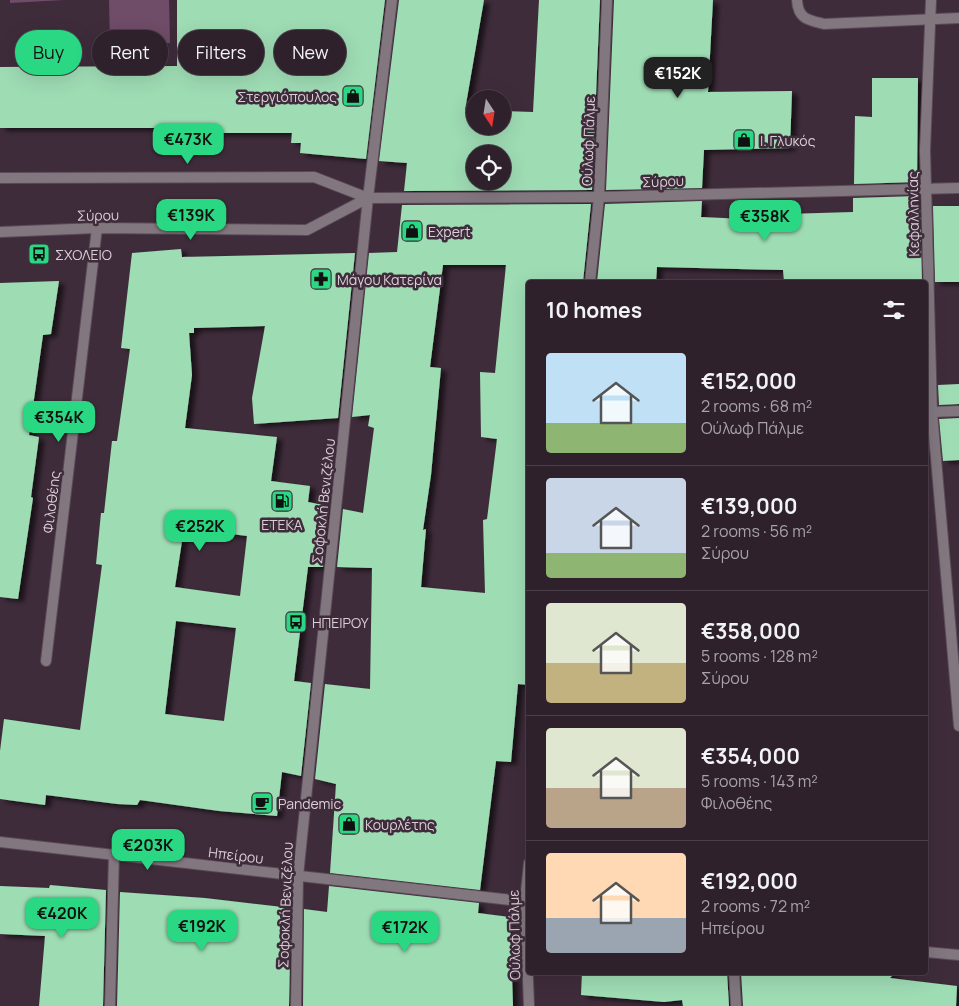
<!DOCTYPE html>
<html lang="en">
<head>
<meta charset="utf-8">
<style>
	:root { --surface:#2f212c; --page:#372934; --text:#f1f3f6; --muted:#a7a3a9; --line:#4a3e48; --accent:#2ad884 }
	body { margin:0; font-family:Manrope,sans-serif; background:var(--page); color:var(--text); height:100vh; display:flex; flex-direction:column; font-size:19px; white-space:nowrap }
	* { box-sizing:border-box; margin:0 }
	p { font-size:16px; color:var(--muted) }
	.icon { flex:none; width:28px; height:28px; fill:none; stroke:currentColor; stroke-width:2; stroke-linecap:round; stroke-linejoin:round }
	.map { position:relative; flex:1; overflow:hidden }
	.side { position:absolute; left:526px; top:280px; width:402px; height:695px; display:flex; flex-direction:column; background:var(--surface); border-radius:5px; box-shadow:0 5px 20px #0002,0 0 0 1px var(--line) }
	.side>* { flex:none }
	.hud { position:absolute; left:15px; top:30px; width:436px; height:45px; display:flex; gap:10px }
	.needle { width:32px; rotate:168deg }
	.fabs { position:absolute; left:466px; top:90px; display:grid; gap:10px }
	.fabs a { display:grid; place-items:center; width:45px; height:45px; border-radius:50%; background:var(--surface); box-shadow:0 5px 20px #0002,0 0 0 1px var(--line); font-size:25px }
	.price { position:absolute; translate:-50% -42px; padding:0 11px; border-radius:10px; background:var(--accent); color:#111; font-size:16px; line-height:32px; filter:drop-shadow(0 1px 2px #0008) }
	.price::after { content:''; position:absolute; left:50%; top:30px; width:15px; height:11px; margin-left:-8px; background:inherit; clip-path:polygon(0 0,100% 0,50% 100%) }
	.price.current { background:#222; color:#fff }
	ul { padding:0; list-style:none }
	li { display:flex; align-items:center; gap:15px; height:125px; padding:0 20px }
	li+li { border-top:1px solid var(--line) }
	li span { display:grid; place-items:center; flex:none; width:140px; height:100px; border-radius:5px; color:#555 }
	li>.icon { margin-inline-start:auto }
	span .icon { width:60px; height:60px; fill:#fffc; stroke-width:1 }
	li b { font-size:21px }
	h2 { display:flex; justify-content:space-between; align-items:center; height:60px; padding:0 20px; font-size:21px }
	.chip { padding:0 18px; border-radius:22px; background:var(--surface); box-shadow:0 5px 20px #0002,0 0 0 1px var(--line); font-size:18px; line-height:45px }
	.chip.current { background:var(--accent); color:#111 }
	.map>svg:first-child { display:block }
	.green { fill:#6f4c68 }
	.building { fill:#9edcb4; fill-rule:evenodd; filter:url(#shadow) }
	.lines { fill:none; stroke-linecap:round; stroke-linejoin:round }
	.minor-casing { stroke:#5b4957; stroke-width:12 }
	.tertiary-casing { stroke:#5b4957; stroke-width:12 }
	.minor { stroke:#82777f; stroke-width:10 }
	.tertiary { stroke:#82777f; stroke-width:10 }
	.labels { text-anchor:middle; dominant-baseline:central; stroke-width:5; stroke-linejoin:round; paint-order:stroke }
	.poi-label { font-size:14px; fill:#daced7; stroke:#3f2c3b; text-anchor:start }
	.street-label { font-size:14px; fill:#daced7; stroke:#3f2c3b }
</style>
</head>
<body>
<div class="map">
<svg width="959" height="1006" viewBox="0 0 959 1006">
	<defs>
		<filter id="shadow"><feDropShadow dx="5.5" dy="3" stdDeviation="2.5" flood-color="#0009"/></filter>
	</defs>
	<rect width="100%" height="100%" fill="#3f2c3b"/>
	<g class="green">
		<polygon points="10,0 64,0 10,3"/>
		<polygon points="109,0 169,0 170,43 110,44"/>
	</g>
	<g class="building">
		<polygon points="177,0 385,0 366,159 300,153 301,143 291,143 292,133 198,133 198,128 0,128 0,67 177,66"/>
		<path d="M399,0H484L465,110H475V126H502V111L533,112L539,0H600L592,190L404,191L407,163L379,161ZM475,154H502V181H475Z"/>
		<polygon points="614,0 713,0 708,92 792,91 790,148 704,150 702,188 606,190"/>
		<polygon points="872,78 918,78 917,182 854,184 855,116 872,117"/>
		<polygon points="917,196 917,207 920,207 922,282 849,282 849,280 784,282 783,270 657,267 656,282 597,282 605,204 702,201 701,217 787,221 786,214 853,212 853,198"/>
		<path d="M591,204L583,282H529V685L518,684L511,762L496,761L480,890L330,873L336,784L315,779L325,684L370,689L372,568L337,567L343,509L363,513L374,428L368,426L370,415L352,417L369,253L397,252L402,205ZM443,265H506L495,373L480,372L481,437L497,439L487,519L483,520L485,593L421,587L426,529L423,530L431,475L441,368L430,367Z"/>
		<polygon points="933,206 959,206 959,282 935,282"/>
		<path d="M181,249L182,257L355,253L338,418L254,424L252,398L265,326L194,328V333H189L192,375L185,428L277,437L271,481L310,486L308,502L329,506L323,567H308L294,681L311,683L301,776L282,772L277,816L219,811L140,800L137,805L117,804L46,795L45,805L0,799V751L4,719L80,730L102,565L96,564L101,513H104L112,441H117L130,349L121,348L132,253ZM184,528L247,536L240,596L175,587ZM176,621L236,628L224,721L165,714Z"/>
		<polygon points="59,281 51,334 43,335 29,435 39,437 31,497 33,498 18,599 0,597 0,283"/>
		<polygon points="959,384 959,404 939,405 938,385"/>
		<polygon points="959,418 959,460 943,461 939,419"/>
		<polygon points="926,425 929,461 926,461"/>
		<polygon points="50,885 106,890 103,1006 39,1006 45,936 0,934 0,886 49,888"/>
		<polygon points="329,886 479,903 478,913 510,917 513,1006 303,1006 304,909 327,912"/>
		<polygon points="120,892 205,898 291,908 289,1006 117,1006"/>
		<polygon points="582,972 727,972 729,1006 683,1006 682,1000 664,1002 581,995"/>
		<polygon points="741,972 896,972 890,978 957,986 956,1006 743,1006"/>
	</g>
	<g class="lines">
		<g class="minor-casing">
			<g id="minor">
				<path d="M797,0C798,19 808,20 824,24L959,18"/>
				<polyline points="931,0 925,150 932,412 959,726"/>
				<polyline points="0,178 314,177 368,198 599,197 959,188"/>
				<polyline points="0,232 97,228 307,230 368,198"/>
				<polyline points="590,282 599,197 607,0"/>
				<polyline points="932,412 959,411"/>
				<polyline points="46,661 97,228"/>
				<polyline points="0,842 529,902"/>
				<polyline points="529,863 525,901 529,1006"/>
				<polyline points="926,952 959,955"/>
				<polyline points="734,972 736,1006"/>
				<polyline points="110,1006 114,854"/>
			</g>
		</g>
		<g class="tertiary-casing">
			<polyline id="tertiary" points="296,1006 298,876 368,198 392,0"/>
		</g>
		<use href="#minor" class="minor"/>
		<use href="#tertiary" class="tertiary"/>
	</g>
	<defs>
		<g id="shop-square" transform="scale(1.125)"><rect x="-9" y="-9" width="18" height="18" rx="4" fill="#2ad884" stroke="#3f2c3b"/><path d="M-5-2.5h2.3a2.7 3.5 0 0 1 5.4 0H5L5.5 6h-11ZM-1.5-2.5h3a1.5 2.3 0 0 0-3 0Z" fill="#111"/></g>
		<g id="bus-square" transform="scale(1.125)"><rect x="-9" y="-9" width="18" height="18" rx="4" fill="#2ad884" stroke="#3f2c3b"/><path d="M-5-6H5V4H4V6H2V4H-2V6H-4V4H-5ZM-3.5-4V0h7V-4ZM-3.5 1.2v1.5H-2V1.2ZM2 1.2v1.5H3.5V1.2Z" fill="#111"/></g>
		<g id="pharmacy-square" transform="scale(1.125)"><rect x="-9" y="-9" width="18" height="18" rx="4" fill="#2ad884" stroke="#3f2c3b"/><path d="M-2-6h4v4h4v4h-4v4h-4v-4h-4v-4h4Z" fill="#111"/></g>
		<g id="fuel-square" transform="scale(1.125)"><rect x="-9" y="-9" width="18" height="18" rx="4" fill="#2ad884" stroke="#3f2c3b"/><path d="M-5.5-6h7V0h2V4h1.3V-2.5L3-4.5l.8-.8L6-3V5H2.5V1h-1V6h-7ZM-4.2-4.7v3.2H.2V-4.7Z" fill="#111"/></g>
		<g id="cafe-square" transform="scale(1.125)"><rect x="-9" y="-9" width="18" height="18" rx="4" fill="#2ad884" stroke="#3f2c3b"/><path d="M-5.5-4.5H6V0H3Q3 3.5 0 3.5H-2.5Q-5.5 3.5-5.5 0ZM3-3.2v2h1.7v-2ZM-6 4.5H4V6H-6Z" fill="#111"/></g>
	</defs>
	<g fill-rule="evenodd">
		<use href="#shop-square" x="353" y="96"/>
		<use href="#shop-square" x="744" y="140"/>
		<use href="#shop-square" x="412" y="231"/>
		<use href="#bus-square" x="39" y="254"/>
		<use href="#pharmacy-square" x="321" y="279"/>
		<use href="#fuel-square" x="282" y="501"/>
		<use href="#bus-square" x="296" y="622"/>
		<use href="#cafe-square" x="262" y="803"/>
		<use href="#shop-square" x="349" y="824"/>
	</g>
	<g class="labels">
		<g class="poi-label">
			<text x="337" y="96" text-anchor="end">Στεργιόπουλος</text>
			<text x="760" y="140">Ι. Γλυκός</text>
			<text x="428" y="231">Expert</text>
			<text x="55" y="254">ΣΧΟΛΕΙΟ</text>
			<text x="337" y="279">Μάγου Κατερίνα</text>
			<text x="282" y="524" text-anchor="middle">ΕΤΕΚΑ</text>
			<text x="312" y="622">ΗΠΕΙΡΟΥ</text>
			<text x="278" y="803">Pandemic</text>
			<text x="365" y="824">Κουρλέτης</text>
		</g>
		<g class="street-label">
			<text transform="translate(588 141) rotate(-88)">Ούλωφ Πάλμε</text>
			<text transform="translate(663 181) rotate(-2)">Σύρου</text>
			<text transform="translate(913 214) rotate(-91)">Κεφαλληνίας</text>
			<text transform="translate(98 215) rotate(-1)">Σύρου</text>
			<text transform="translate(323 501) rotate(-84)">Σοφοκλή Βενιζέλου</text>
			<text transform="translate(51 502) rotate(-83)">Φιλοθέης</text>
			<text transform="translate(236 855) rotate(7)">Ηπείρου</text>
			<text transform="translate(285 905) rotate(-88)">Σοφοκλή Βενιζέλου</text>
			<text transform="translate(514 935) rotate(-91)">Ούλωφ Πάλμε</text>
		</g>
	</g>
</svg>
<div class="fabs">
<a><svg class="needle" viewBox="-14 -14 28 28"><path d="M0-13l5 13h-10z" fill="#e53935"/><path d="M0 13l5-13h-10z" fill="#a7a3a9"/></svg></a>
<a><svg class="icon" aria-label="locate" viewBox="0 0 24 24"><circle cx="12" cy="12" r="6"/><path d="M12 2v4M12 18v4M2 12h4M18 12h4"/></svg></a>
</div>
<b class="price current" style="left:678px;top:99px">€152K</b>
<b class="price" style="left:188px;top:165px">€473K</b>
<b class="price" style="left:191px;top:241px">€139K</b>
<b class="price" style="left:765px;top:242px">€358K</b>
<b class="price" style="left:59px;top:443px">€354K</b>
<b class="price" style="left:200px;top:552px">€252K</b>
<b class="price" style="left:148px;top:871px">€203K</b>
<b class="price" style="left:62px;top:939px">€420K</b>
<b class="price" style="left:202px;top:952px">€192K</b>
<b class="price" style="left:405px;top:953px">€172K</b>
<div class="hud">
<a class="chip current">Buy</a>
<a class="chip">Rent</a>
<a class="chip">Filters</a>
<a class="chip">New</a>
</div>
<section class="side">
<h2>10 homes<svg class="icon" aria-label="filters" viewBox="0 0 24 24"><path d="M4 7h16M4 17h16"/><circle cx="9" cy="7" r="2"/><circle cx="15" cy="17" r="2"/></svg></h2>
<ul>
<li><span style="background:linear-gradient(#bfe0f5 70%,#8fb573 0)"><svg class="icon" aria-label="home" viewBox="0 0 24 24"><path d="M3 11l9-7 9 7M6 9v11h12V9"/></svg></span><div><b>€152,000</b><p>2 rooms · 68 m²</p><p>Ούλωφ Πάλμε</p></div></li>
<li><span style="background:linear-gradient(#c9d6e8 75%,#8fb573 0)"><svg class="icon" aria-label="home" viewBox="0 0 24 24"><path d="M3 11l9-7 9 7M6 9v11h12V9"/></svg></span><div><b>€139,000</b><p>2 rooms · 56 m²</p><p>Σύρου</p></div></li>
<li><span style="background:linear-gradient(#dfe7d0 60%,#c2b280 0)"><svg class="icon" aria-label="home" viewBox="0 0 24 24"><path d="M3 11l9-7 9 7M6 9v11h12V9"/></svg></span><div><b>€358,000</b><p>5 rooms · 128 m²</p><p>Σύρου</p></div></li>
<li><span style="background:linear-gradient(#dfe7d0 60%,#b9a48a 0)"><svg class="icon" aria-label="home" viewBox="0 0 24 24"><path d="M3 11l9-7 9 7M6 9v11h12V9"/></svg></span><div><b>€354,000</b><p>5 rooms · 143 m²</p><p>Φιλοθέης</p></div></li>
<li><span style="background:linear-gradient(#ffd9b3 65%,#9aa5b1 0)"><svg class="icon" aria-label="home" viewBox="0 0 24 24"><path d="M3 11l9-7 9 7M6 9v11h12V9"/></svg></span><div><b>€192,000</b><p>2 rooms · 72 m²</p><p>Ηπείρου</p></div></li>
</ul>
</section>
</div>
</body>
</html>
